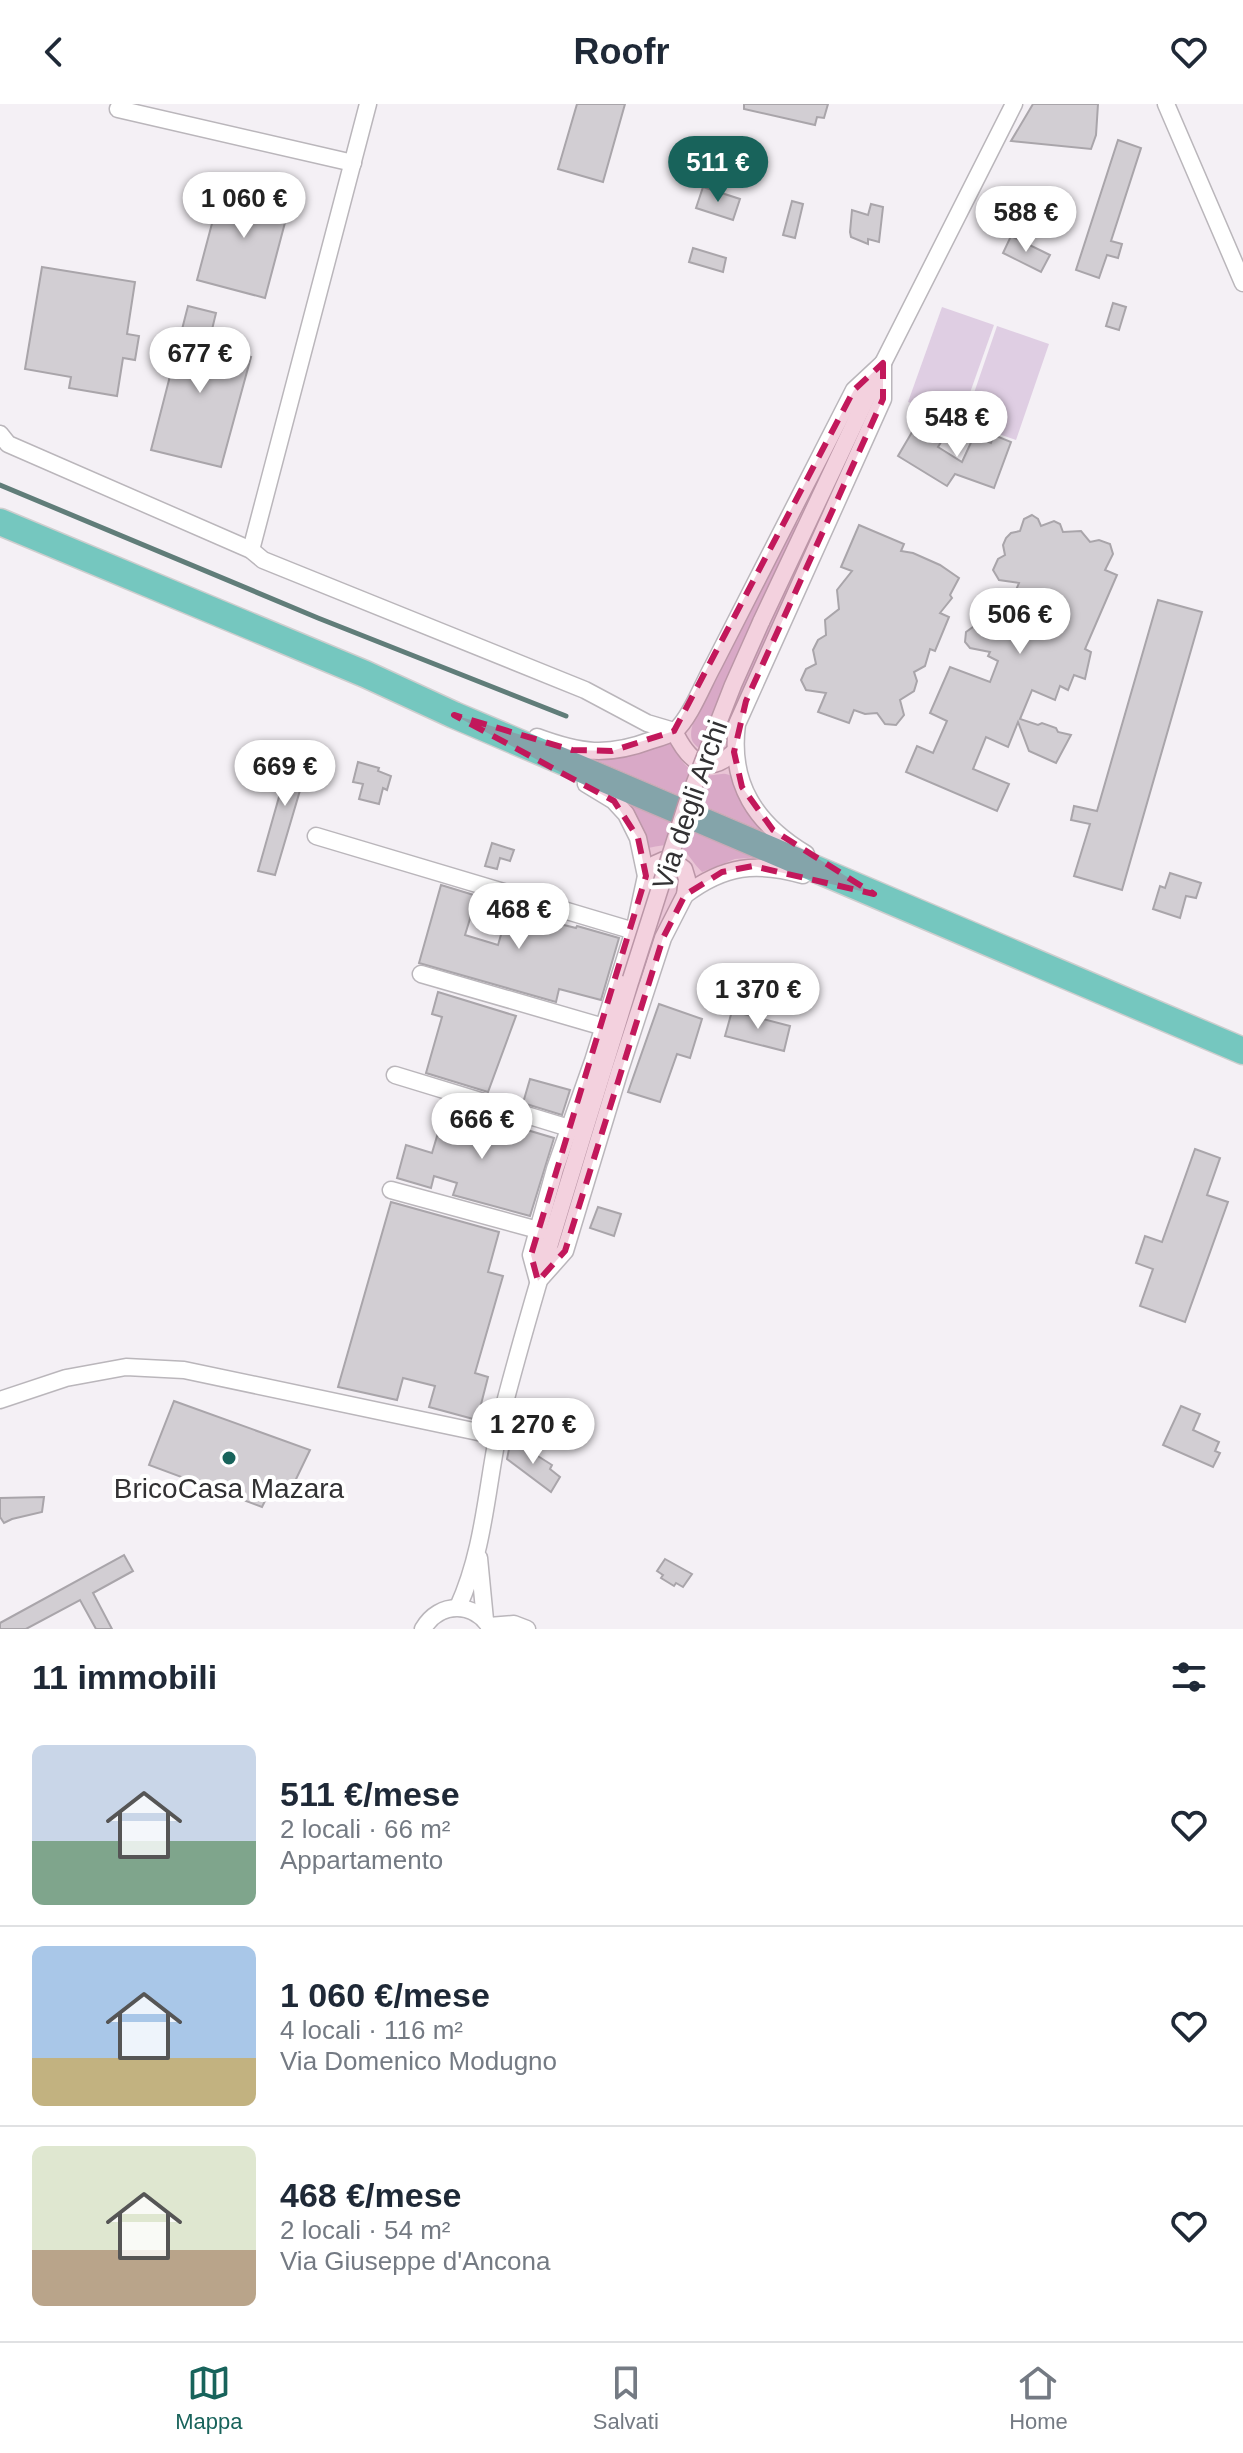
<!DOCTYPE html>
<html lang="it">
<head>
<meta charset="utf-8">
<style>
	:root { --surface:#fff; --page:#f6f6f7; --text:#1f2937; --muted:#747a83; --line:#e0e1e3; --accent:#18635b }
	body { margin:0; font-family:Arial,sans-serif; background:var(--page); color:var(--text); height:100vh; display:flex; flex-direction:column; font-size:30px; white-space:nowrap }
	* { box-sizing:border-box; margin:0 }
	p { font-size:26px; color:var(--muted) }
	.icon { flex:none; width:44px; height:44px; fill:none; stroke:currentColor; stroke-width:2; stroke-linecap:round; stroke-linejoin:round }
	.map { position:relative; height:1525px; overflow:hidden }
	.drawer { display:flex; flex-direction:column; background:var(--surface); flex:1 }
	.drawer>* { flex:none }
	.price { position:absolute; translate:-50% -68px; padding:0 18px; border-radius:28px; background:#fff; color:#222; font-size:26px; line-height:52px; filter:drop-shadow(0 2px 4px #0008) }
	.price::after { content:''; position:absolute; left:50%; top:48px; width:24px; height:18px; margin-left:-12px; background:inherit; clip-path:polygon(0 0,100% 0,50% 100%) }
	.price.active { background:var(--accent); color:#fff }
	ul { padding:0; list-style:none }
	li { display:flex; align-items:center; gap:24px; height:200px; padding:0 32px }
	li+li { border-top:2px solid var(--line) }
	li span { display:grid; place-items:center; flex:none; width:224px; height:160px; border-radius:12px; color:#555 }
	li>.icon { margin-inline-start:auto }
	span .icon { width:96px; height:96px; fill:#fffc; stroke-width:1 }
	li b { font-size:34px }
	h2 { display:flex; justify-content:space-between; align-items:center; height:96px; padding:0 32px; font-size:34px }
	header { display:flex; justify-content:space-between; align-items:center; height:104px; padding:0 32px; background:var(--surface); font-size:36px; font-weight:600 }
	.tabs { display:flex; justify-content:space-around; align-items:center; height:112px; border-top:2px solid var(--line); background:var(--surface); font-size:22px; color:var(--muted) }
	.tabs a { display:grid; justify-items:center; gap:4px }
	.tabs .active { color:var(--accent) }
	.map>svg:first-child { display:block }
	.green { fill:#dfcee3 }
	.lines { fill:none; stroke-linecap:round; stroke-linejoin:round }
	.stream { stroke:#607d79; stroke-width:5 }
	.building { fill:#d2ced3; stroke:#a9a5aa; stroke-width:2 }
	.street-casing { stroke:#bab6bb; stroke-width:19 }
	.primary-casing { stroke:#cecece; stroke-width:29 }
	.street { stroke:#fff; stroke-width:16 }
	.primary { stroke:#75c7bf; stroke-width:26 }
	.street-bridge-casing { stroke:#bab6bb; stroke-width:19; stroke-linecap:butt }
	.street-bridge { stroke:#fff; stroke-width:16 }
	.marked { fill:#c2185b; fill-opacity:0.2; stroke:#c2185b; stroke-width:6; stroke-dasharray:16 10; stroke-linejoin:round }
	.poi-dot { fill:#18635b; stroke:#fff; stroke-width:3 }
	.labels { text-anchor:middle; dominant-baseline:central; stroke-width:8; stroke-linejoin:round; paint-order:stroke }
	.street-label { font-size:28px; fill:#323133; stroke:#fff }
	.poi-label { font-size:28px; fill:#323133; stroke:#fff }
</style>
</head>
<body>
<header><svg class="icon" aria-label="back" viewBox="0 0 24 24"><path d="M15 5l-7 7 7 7"/></svg>Roofr<svg class="icon" aria-label="heart" viewBox="0 0 24 24"><path d="M12 20l-8-8c-3-5 5-10 8-4 3-6 11-1 8 4z"/></svg></header>
<div class="map">
<svg width="1243" height="1525" viewBox="0 0 1243 1525">
	<rect width="100%" height="100%" fill="#f4f0f5"/>
	<g class="green">
		<polygon points="942,203 994,221 960,317 908,298"/>
		<polygon points="997,222 1049,240 1016,336 964,318"/>
		<path d="M793,418L818,428L748,579L722,643L714,649C681,642 691,626 699,601Z"/>
		<path d="M669,637C680,654 688,674 714,671C723,670 725,668 733,673L763,727L589,653Z"/>
		<path d="M616,688L760,753L735,755L702,768C678,743 690,736 648,744Z"/>
	</g>
	<g class="lines">
		<polyline class="stream" points="0,381 318,514 566,612"/>
	</g>
	<g class="building">
		<polygon points="577,0 625,0 603,78 558,65"/>
		<polygon points="744,0 828,0 824,14 817,13 815,21 744,5"/>
		<polygon points="1033,0 1098,0 1096,31 1091,45 1011,37"/>
		<polygon points="1118,36 1141,44 1111,137 1122,140 1118,154 1107,151 1099,174 1076,166"/>
		<polygon points="223,78 291,96 265,194 197,176"/>
		<polygon points="703,83 740,95 733,116 696,104"/>
		<polygon points="792,97 803,100 795,134 783,131"/>
		<polygon points="871,100 883,103 879,138 868,135 868,140 851,133 850,128 852,106 868,111"/>
		<polygon points="1011,132 1050,151 1041,168 1003,149"/>
		<polygon points="693,144 726,154 723,168 689,158"/>
		<polygon points="42,163 135,178 127,230 139,232 135,256 123,254 117,292 69,284 71,273 25,265"/>
		<polygon points="1113,199 1126,203 1119,226 1106,222"/>
		<polygon points="188,202 216,209 208,242 251,253 221,363 151,346"/>
		<polygon points="915,323 918,331 943,335 938,343 962,358 974,332 991,339 994,331 1011,338 994,384 955,370 947,382 898,352"/>
		<polygon points="1032,411 1038,415 1041,422 1054,417 1060,420 1063,428 1081,427 1090,438 1099,436 1110,440 1113,450 1105,466 1117,471 1085,545 1091,548 1085,575 1074,571 1068,586 1060,582 1055,596 1032,586 1020,615 1038,621 1042,619 1056,624 1058,628 1071,631 1056,659 1029,647 1018,618 1008,643 986,633 973,665 1009,680 997,707 906,668 917,642 933,649 947,617 930,609 950,563 990,578 998,557 988,552 990,548 970,544 965,538 966,528 977,520 976,505 983,498 993,497 1007,508 1010,500 1020,502 1013,493 1019,479 999,476 993,466 998,455 1005,451 1003,441 1006,434 1011,429 1020,427 1024,415"/>
		<polygon points="859,421 904,440 901,447 913,449 940,461 959,474 950,491 952,494 940,509 949,513 935,547 930,545 925,562 914,568 917,577 914,587 900,596 904,611 896,621 885,620 877,609 865,610 854,606 849,619 818,608 826,589 806,586 801,576 806,565 816,560 813,546 818,536 826,531 825,516 839,505 837,486 852,467 841,463"/>
		<polygon points="1158,496 1202,508 1122,786 1074,772 1090,720 1071,716 1074,702 1097,707"/>
		<polygon points="294,640 315,646 312,657 309,656 275,771 258,767"/>
		<polygon points="358,658 379,664 378,667 391,672 387,686 383,684 379,700 359,695 363,680 353,678"/>
		<polygon points="492,739 514,746 510,757 500,754 497,765 485,762"/>
		<polygon points="1170,769 1201,779 1196,794 1186,792 1180,814 1153,805 1160,782 1165,784"/>
		<polygon points="441,781 477,792 465,831 498,841 508,807 576,824 577,822 619,834 601,896 559,885 556,898 419,859"/>
		<polygon points="438,888 516,912 488,988 426,969 442,913 432,910"/>
		<polygon points="659,900 702,915 690,954 677,950 660,998 628,988"/>
		<polygon points="732,907 790,922 784,947 725,932"/>
		<polygon points="530,975 570,986 562,1011 523,999"/>
		<polygon points="446,1002 554,1034 530,1112 453,1091 457,1079 434,1072 431,1084 397,1074 406,1041 432,1049"/>
		<polygon points="1195,1045 1220,1054 1207,1091 1228,1098 1185,1218 1140,1202 1153,1165 1136,1159 1145,1132 1162,1138"/>
		<polygon points="391,1098 499,1128 488,1168 503,1172 475,1269 488,1273 477,1316 429,1303 435,1282 403,1274 397,1296 338,1283"/>
		<polygon points="598,1103 621,1110 614,1132 590,1124"/>
		<polygon points="174,1297 310,1346 286,1396 269,1389 262,1403 149,1361"/>
		<polygon points="1181,1302 1200,1310 1193,1326 1219,1338 1215,1347 1220,1349 1213,1363 1163,1341"/>
		<polygon points="511,1335 552,1361 550,1365 560,1373 551,1388 507,1355"/>
		<polygon points="44,1393 42,1408 12,1415 4,1419 0,1413 0,1394"/>
		<polygon points="124,1451 133,1467 93,1489 112,1525 96,1525 80,1496 26,1525 0,1525 0,1519"/>
		<polygon points="665,1455 692,1470 683,1483 676,1479 674,1482 661,1474 663,1471 657,1467"/>
	</g>
	<g class="lines">
		<g class="street-casing">
			<g id="street">
				<polyline points="1166,0 1243,179"/>
				<polyline points="118,5 353,59"/>
				<path d="M0,330L8,340L251,446L263,456L585,586L647,619L674,627C688,656 706,674 734,648"/>
				<polyline points="251,446 368,0"/>
				<polyline points="761,518 883,259 1014,0"/>
				<path d="M537,633C580,649 607,653 652,636C659,634 669,631 675,627C690,614 703,580 713,562L854,286L883,259"/>
				<polyline points="316,732 634,827"/>
				<path d="M806,750C756,720 729,680 737,620L883,295V259"/>
				<path d="M685,791C725,761 756,758 803,771"/>
				<polyline points="421,870 604,923"/>
				<polyline points="395,971 569,1024"/>
				<polyline points="391,1086 538,1126"/>
				<polyline points="541,1174 565,1147 619,969 663,834 685,791 687,775 684,765 675,758 664,756 655,760 646,772"/>
				<polyline points="538,1177 531,1151 555,1065 593,957 635,823 646,772 638,734 626,710 614,697 586,680"/>
				<polyline points="0,1296 66,1274 126,1263 184,1266 497,1332"/>
				<polyline points="479,1454 485,1516"/>
				<path d="M458,1503C487,1440 487,1368 504,1302C542,1158 588,1017 631,875"/>
				<polyline points="489,1522 514,1520 527,1525"/>
				<path d="M423,1525C439,1497 475,1497 491,1525"/>
			</g>
		</g>
		<g class="primary-casing">
			<polyline id="primary" points="0,418 365,570 454,611 1243,947"/>
		</g>
		<use href="#street" class="street"/>
		<use href="#primary" class="primary"/>
		<g class="street-bridge-casing">
			<polyline id="street-bridge" points="631,875 687,699 733,581 761,518"/>
		</g>
		<use href="#street-bridge" class="street-bridge"/>
	</g>
	<path class="marked" d="M883,259V295L746,597L734,648L742,683L773,726L874,790L753,762L722,768L685,791L663,834L565,1147L538,1177L531,1151L646,772L638,734L614,697L454,611L572,646L612,647L674,627L854,286Z"/>
	<circle class="poi-dot" cx="229" cy="1354" r="8"/>
	<g class="labels">
		<g class="street-label">
			<text transform="translate(690 701) rotate(-71)">Via degli Archi</text>
		</g>
		<g class="poi-label">
			<text x="229" y="1384">BricoCasa Mazara</text>
		</g>
	</g>
</svg>
<b class="price active" style="left:718px;top:100px">511 €</b>
<b class="price" style="left:244px;top:136px">1 060 €</b>
<b class="price" style="left:1026px;top:150px">588 €</b>
<b class="price" style="left:200px;top:291px">677 €</b>
<b class="price" style="left:957px;top:355px">548 €</b>
<b class="price" style="left:1020px;top:552px">506 €</b>
<b class="price" style="left:285px;top:704px">669 €</b>
<b class="price" style="left:519px;top:847px">468 €</b>
<b class="price" style="left:758px;top:927px">1 370 €</b>
<b class="price" style="left:482px;top:1057px">666 €</b>
<b class="price" style="left:533px;top:1362px">1 270 €</b>
</div>
<section class="drawer">
<h2>11 immobili<svg class="icon" aria-label="filters" viewBox="0 0 24 24"><path d="M4 7h16M4 17h16"/><circle cx="9" cy="7" r="2"/><circle cx="15" cy="17" r="2"/></svg></h2>
<ul>
<li><span style="background:linear-gradient(#c9d6e8 60%,#7fa58c 0)"><svg class="icon" aria-label="home" viewBox="0 0 24 24"><path d="M3 11l9-7 9 7M6 9v11h12V9"/></svg></span><div><b>511 €/mese</b><p>2 locali · 66 m²</p><p>Appartamento</p></div><svg class="icon" aria-label="heart" viewBox="0 0 24 24"><path d="M12 20l-8-8c-3-5 5-10 8-4 3-6 11-1 8 4z"/></svg></li>
<li><span style="background:linear-gradient(#a9c7e8 70%,#c2b280 0)"><svg class="icon" aria-label="home" viewBox="0 0 24 24"><path d="M3 11l9-7 9 7M6 9v11h12V9"/></svg></span><div><b>1 060 €/mese</b><p>4 locali · 116 m²</p><p>Via Domenico Modugno</p></div><svg class="icon" aria-label="heart" viewBox="0 0 24 24"><path d="M12 20l-8-8c-3-5 5-10 8-4 3-6 11-1 8 4z"/></svg></li>
<li><span style="background:linear-gradient(#dfe7d0 65%,#b9a48a 0)"><svg class="icon" aria-label="home" viewBox="0 0 24 24"><path d="M3 11l9-7 9 7M6 9v11h12V9"/></svg></span><div><b>468 €/mese</b><p>2 locali · 54 m²</p><p>Via Giuseppe d'Ancona</p></div><svg class="icon" aria-label="heart" viewBox="0 0 24 24"><path d="M12 20l-8-8c-3-5 5-10 8-4 3-6 11-1 8 4z"/></svg></li>
</ul>
</section>
<nav class="tabs">
<a class="active"><svg class="icon" aria-label="map" viewBox="0 0 24 24"><path d="M3 6l6-2 6 2 6-2v14l-6 2-6-2-6 2zM9 4v14M15 6v14"/></svg>Mappa</a>
<a><svg class="icon" aria-label="saved" viewBox="0 0 24 24"><path d="M7 4h10v16l-5-4-5 4z"/></svg>Salvati</a>
<a><svg class="icon" aria-label="home" viewBox="0 0 24 24"><path d="M3 11l9-7 9 7M6 9v11h12V9"/></svg>Home</a>
</nav>
</body>
</html>
